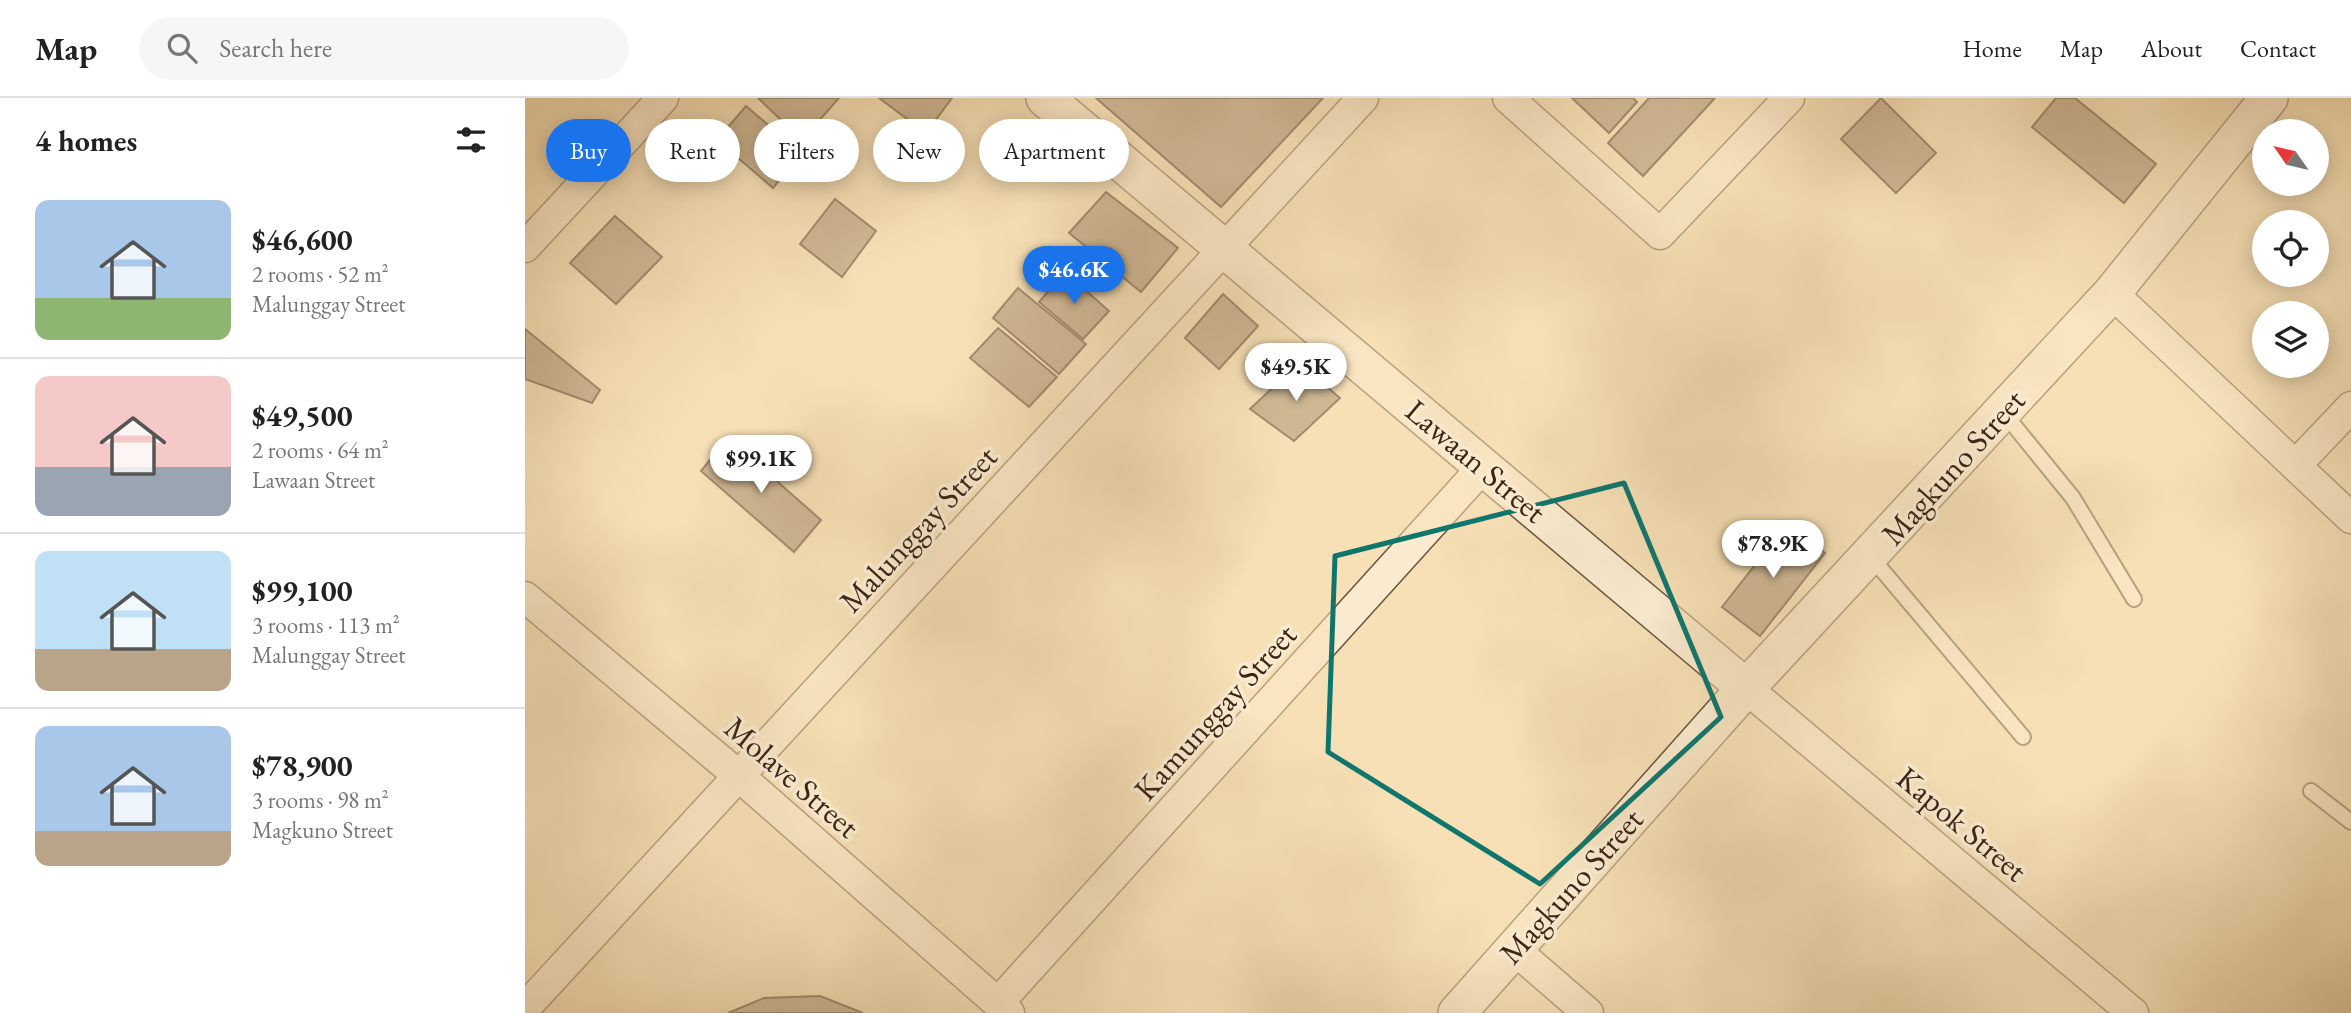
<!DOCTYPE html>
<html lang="en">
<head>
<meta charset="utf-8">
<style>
	:root { --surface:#fff; --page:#f6f6f6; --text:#222; --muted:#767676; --line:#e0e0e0; --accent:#1a73e8 }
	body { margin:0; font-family:"EB Garamond",serif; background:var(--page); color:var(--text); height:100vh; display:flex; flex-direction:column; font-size:26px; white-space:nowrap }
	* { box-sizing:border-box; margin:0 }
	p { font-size:23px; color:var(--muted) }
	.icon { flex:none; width:38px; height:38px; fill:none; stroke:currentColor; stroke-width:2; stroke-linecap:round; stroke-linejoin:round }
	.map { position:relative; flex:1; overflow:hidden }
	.drawer { display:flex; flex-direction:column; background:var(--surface); width:525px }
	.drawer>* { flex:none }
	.guide { position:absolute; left:21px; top:21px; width:665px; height:63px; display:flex; gap:14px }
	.needle { width:46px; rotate:304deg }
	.tools { position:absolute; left:1727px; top:21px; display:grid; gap:14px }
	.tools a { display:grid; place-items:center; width:77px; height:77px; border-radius:50%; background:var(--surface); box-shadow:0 4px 18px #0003; font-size:35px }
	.price { position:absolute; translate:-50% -60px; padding:0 16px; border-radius:24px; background:#fff; color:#222; font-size:23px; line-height:46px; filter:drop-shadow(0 2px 4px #0008) }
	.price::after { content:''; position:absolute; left:50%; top:42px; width:21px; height:16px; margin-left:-10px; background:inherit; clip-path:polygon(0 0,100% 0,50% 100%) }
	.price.on { background:var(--accent); color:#fff }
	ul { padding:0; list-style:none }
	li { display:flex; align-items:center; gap:21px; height:175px; padding:0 35px }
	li+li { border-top:2px solid var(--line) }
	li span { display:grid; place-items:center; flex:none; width:196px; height:140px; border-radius:14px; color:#555 }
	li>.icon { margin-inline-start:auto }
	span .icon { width:84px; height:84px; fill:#fffc; stroke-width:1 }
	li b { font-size:30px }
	h2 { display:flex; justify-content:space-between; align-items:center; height:84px; padding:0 35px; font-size:30px }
	.pill { padding:0 24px; border-radius:32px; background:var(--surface); box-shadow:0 4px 18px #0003; font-size:24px; line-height:63px }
	.pill.on { background:var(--accent); color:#fff }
	header { display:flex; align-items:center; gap:42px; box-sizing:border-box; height:98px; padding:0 35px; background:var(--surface); border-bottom:2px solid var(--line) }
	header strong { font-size:33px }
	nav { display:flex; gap:38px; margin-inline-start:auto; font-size:24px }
	.search { width:490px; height:63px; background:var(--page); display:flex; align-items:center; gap:18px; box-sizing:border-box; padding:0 24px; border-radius:38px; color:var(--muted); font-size:26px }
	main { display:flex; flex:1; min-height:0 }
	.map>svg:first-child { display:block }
	.building { fill:#9d866a; stroke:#3b2517; stroke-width:2 }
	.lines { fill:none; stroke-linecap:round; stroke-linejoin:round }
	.service-casing { stroke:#6a543f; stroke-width:18 }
	.minor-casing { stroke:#6a543f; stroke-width:33 }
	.tertiary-casing { stroke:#6a543f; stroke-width:40 }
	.service { stroke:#faebd0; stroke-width:14 }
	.minor { stroke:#faebd0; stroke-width:30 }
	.tertiary { stroke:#faebd0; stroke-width:37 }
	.marked { fill:none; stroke:#0f766e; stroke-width:5; stroke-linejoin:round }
	.labels { text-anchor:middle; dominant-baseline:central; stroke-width:7; stroke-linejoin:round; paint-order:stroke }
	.street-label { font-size:32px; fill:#3b2517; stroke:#faebd0 }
</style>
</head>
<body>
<header>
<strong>Map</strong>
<div class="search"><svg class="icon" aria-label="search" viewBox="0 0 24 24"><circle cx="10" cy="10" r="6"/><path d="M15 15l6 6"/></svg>Search here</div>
<nav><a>Home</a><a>Map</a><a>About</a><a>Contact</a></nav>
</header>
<main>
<section class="drawer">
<h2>4 homes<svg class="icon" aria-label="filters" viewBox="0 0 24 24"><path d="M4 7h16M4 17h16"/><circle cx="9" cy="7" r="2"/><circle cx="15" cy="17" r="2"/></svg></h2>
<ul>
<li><span style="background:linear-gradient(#a9c7e8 70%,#8fb573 0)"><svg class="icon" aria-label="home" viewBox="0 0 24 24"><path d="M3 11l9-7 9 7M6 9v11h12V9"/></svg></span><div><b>$46,600</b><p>2 rooms · 52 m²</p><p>Malunggay Street</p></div></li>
<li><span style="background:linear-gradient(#f6c9c9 65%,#9aa5b1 0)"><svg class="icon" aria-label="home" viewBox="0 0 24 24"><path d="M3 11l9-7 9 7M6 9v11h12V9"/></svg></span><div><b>$49,500</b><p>2 rooms · 64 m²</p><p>Lawaan Street</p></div></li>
<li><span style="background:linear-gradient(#bfe0f5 70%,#b9a48a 0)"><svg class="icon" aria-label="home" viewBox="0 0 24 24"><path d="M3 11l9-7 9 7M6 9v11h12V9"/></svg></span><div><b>$99,100</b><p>3 rooms · 113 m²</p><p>Malunggay Street</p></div></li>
<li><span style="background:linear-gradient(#a9c7e8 75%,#b9a48a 0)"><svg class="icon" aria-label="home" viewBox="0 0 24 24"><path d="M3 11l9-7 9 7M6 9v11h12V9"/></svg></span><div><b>$78,900</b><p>3 rooms · 98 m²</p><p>Magkuno Street</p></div></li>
</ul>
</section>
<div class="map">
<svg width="1826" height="915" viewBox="0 0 1826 915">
	<rect width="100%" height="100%" fill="#f7e0b6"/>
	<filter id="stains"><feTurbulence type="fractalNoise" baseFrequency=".00286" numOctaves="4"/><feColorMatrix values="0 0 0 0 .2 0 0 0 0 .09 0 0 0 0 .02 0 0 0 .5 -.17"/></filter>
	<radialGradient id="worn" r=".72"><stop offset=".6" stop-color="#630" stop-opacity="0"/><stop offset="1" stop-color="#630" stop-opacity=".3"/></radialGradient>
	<g class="building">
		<polygon points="233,0 314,0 277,42"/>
		<polygon points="354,0 427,0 401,35"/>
		<polygon points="571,0 798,0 696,109"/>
		<polygon points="1047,0 1108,0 1112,4 1084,35"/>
		<polygon points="1124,0 1190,0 1118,78 1083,45"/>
		<polygon points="1356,0 1411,55 1371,95 1316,41"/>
		<polygon points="1531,0 1550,0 1631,66 1599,105 1507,29"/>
		<polygon points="221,8 276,55 248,90 192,42"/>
		<polygon points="581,94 653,150 616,194 544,135"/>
		<polygon points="310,101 351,133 317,179 275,146"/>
		<polygon points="90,118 137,159 91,206 45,165"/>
		<polygon points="540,174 584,213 558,241 514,204"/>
		<polygon points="493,190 561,246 534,276 468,220"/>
		<polygon points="698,196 733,228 694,271 660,240"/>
		<polygon points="473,230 532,279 504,309 445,260"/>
		<polygon points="0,231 75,292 67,305 0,281"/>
		<polygon points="774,265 815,300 769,343 725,311"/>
		<polygon points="203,340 296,422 269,454 176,373"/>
		<polygon points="1262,426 1300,455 1235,538 1197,509"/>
		<polygon points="295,898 338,915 203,915 239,900"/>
	</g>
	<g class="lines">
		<g class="service-casing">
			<g id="service">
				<polyline points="1478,314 1548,400 1609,501"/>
				<polyline points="1346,459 1498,639"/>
				<polyline points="1786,693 1826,724"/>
			</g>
		</g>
		<g class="minor-casing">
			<g id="minor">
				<polyline points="983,0 1135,136 1264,0"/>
				<polyline points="0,149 138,0"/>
				<polyline points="1587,195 1826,420"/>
				<polyline points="1771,367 1826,309"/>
				<polyline points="0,499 214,678 484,915"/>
				<polyline points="1221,590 1608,915"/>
				<polyline points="990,852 1063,915"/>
				<polyline points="473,905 958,369"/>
				<polyline points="0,910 838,0"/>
			</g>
		</g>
		<g class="tertiary-casing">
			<g id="tertiary">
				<polyline points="520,0 1221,590"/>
				<polyline points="932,915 1221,590 1587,195 1744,0"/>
			</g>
		</g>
		<use href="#service" class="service"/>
		<use href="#minor" class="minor"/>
		<use href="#tertiary" class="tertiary"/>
	</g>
	<path d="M0 0H1826V915H0ZM1099,385L1196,619L1015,786L803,654L810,458Z" fill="#f7e0b6" fill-opacity=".55" fill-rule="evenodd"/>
	<path class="marked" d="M1099,385L1196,619L1015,786L803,654L810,458Z"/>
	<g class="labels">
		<g class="street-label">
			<text transform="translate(951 363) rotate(40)">Lawaan Street</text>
			<text transform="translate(1428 369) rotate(-48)">Magkuno Street</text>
			<text transform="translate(393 431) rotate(-47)">Malunggay Street</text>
			<text transform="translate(690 614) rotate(-48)">Kamunggay Street</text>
			<text transform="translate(267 679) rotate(41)">Molave Street</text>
			<text transform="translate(1437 726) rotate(40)">Kapok Street</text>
			<text transform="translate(1046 788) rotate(-48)">Magkuno Street</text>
		</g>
	</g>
	<rect width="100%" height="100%" filter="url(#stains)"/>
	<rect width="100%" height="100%" fill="url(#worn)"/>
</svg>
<div class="tools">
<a><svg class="needle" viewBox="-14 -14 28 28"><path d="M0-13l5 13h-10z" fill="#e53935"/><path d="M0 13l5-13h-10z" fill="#767676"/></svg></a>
<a><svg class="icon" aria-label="locate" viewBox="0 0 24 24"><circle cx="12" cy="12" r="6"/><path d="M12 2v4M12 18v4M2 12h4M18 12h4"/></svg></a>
<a><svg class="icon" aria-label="layers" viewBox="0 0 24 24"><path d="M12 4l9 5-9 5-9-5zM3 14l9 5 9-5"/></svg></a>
</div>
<b class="price on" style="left:549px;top:208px">$46.6K</b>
<b class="price" style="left:771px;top:305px">$49.5K</b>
<b class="price" style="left:236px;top:397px">$99.1K</b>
<b class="price" style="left:1248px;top:482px">$78.9K</b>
<div class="guide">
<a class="pill on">Buy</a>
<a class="pill">Rent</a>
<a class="pill">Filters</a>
<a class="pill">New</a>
<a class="pill">Apartment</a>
</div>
</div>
</main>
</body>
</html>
